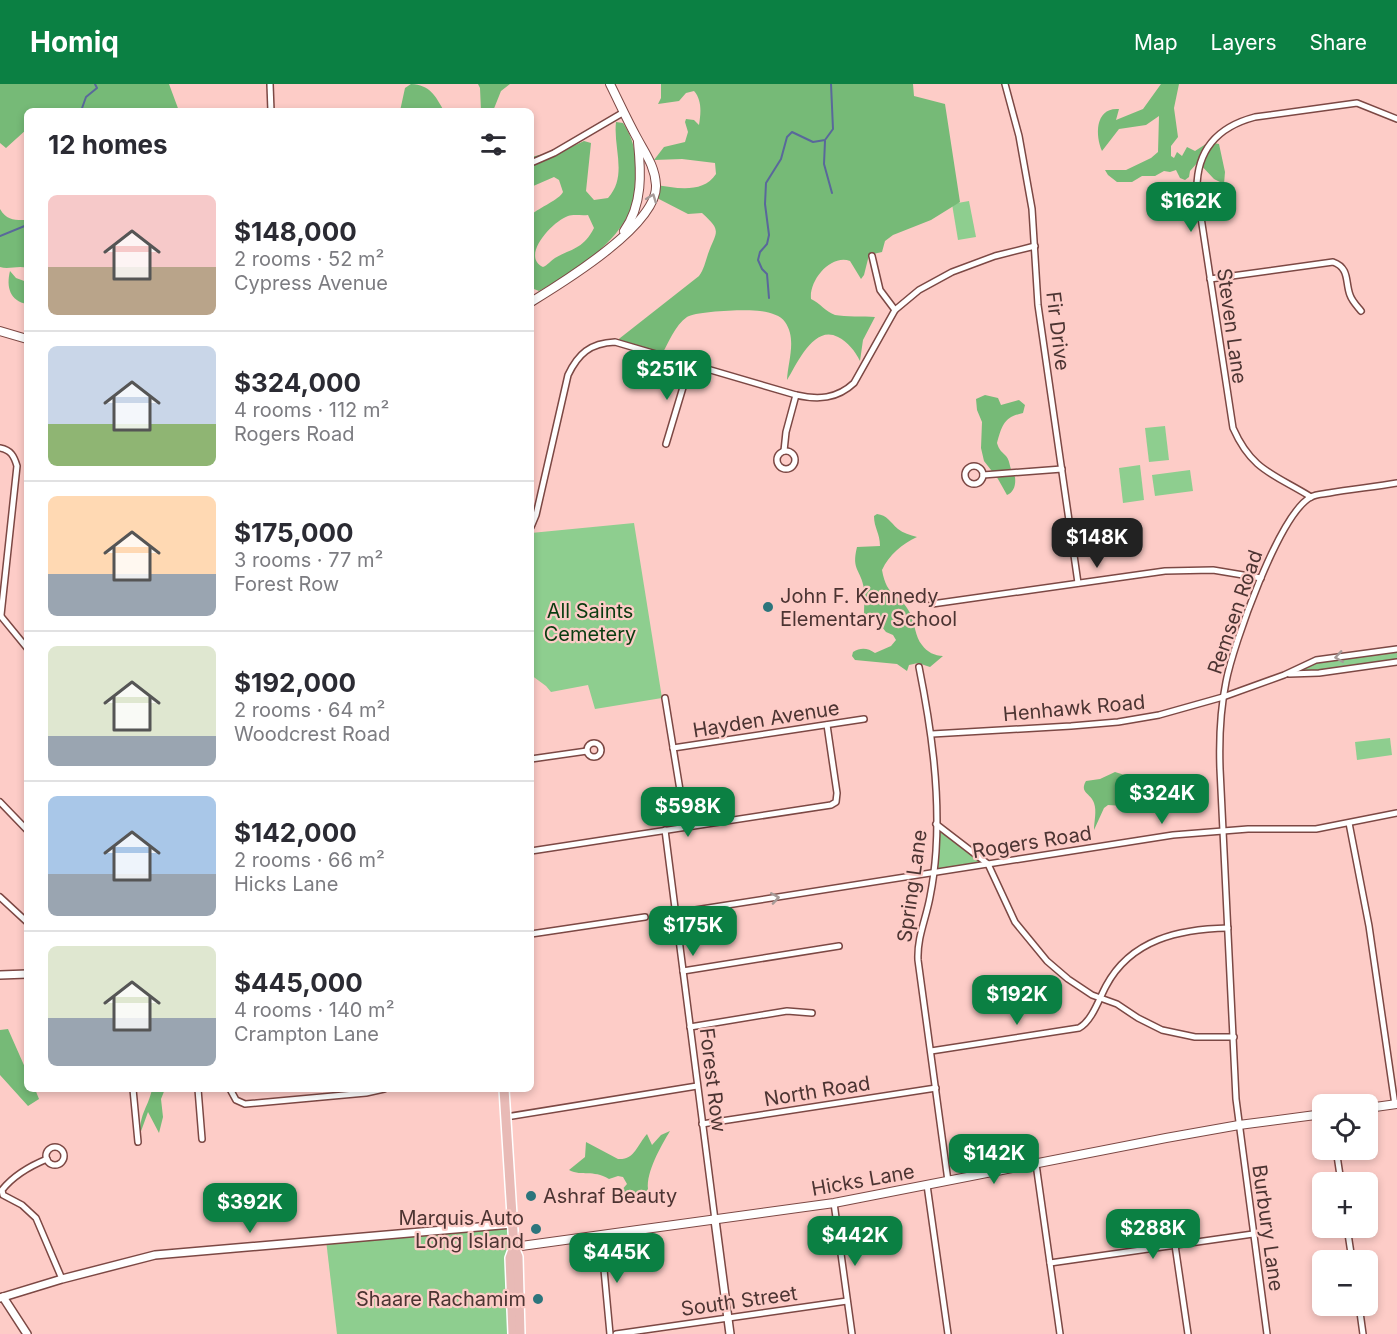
<!DOCTYPE html>
<html lang="en">
<head>
<meta charset="utf-8">
<style>
	:root { --surface:#fff; --page:#f7f7f7; --text:#2b2b33; --muted:#7c7c81; --line:#e1e1e2; --accent:#0b8043 }
	body { margin:0; font-family:Inter,sans-serif; background:var(--page); color:var(--text); height:100vh; display:flex; flex-direction:column; font-size:22px; white-space:nowrap }
	* { box-sizing:border-box; margin:0 }
	p { font-size:20px; color:var(--muted) }
	.icon { flex:none; width:33px; height:33px; fill:none; stroke:currentColor; stroke-width:2; stroke-linecap:round; stroke-linejoin:round }
	.map { position:relative; flex:1; overflow:hidden }
	.sheet { position:absolute; left:24px; top:24px; width:510px; height:984px; display:flex; flex-direction:column; background:var(--surface); border-radius:9px; box-shadow:0 3px 9px #0003 }
	.sheet>* { flex:none }
	.tools { position:absolute; left:1312px; top:1010px; display:grid; gap:12px }
	.tools a { display:grid; place-items:center; width:66px; height:66px; border-radius:9px; background:var(--surface); box-shadow:0 3px 9px #0003; font-size:30px }
	.price { position:absolute; translate:-50% -51px; padding:0 14px; border-radius:12px; background:var(--accent); color:#fff; font-size:20px; line-height:39px; filter:drop-shadow(0 2px 3px #0008) }
	.price::after { content:''; position:absolute; left:50%; top:36px; width:18px; height:14px; margin-left:-9px; background:inherit; clip-path:polygon(0 0,100% 0,50% 100%) }
	.price.current { background:#222; color:#fff }
	ul { padding:0; list-style:none }
	li { display:flex; align-items:center; gap:18px; height:150px; padding:0 24px }
	li+li { border-top:2px solid var(--line) }
	li span { display:grid; place-items:center; flex:none; width:168px; height:120px; border-radius:9px; color:#555 }
	li>.icon { margin-inline-start:auto }
	span .icon { width:72px; height:72px; fill:#fffc; stroke-width:1 }
	li b { font-size:26px }
	h2 { display:flex; justify-content:space-between; align-items:center; height:72px; padding:0 24px; font-size:26px }
	header { display:flex; align-items:center; gap:36px; box-sizing:border-box; height:84px; padding:0 30px; background:var(--accent); color:#fff }
	header strong { font-size:28px }
	nav { display:flex; gap:33px; margin-inline-start:auto; font-size:21px }
	.map>svg:first-child { display:block }
	.green { fill:#8ece8f }
	.forest { fill:#76ba77; fill-rule:evenodd }
	.lines { fill:none; stroke-linecap:round; stroke-linejoin:round }
	.stream { stroke:#59689b; stroke-width:2 }
	.minor-casing { stroke:#7c4844; stroke-width:8 }
	.tertiary-casing { stroke:#7c4844; stroke-width:10 }
	.secondary-casing { stroke:#7c4844; stroke-width:10 }
	.primary-casing { stroke:#fff; stroke-width:12 }
	.minor { stroke:#fff; stroke-width:5 }
	.tertiary { stroke:#fff; stroke-width:7 }
	.secondary { stroke:#fff; stroke-width:8 }
	.primary { stroke:#e8bab6; stroke-width:9 }
	.oneway { stroke:#a69a98 }
	.poi-dot { fill:#2c757c; stroke:#fdccc7; stroke-width:2 }
	.labels { text-anchor:middle; dominant-baseline:central; stroke-width:4.5; stroke-linejoin:round; paint-order:stroke }
	.street-label { font-size:20px; fill:#4c3432; stroke:#fdccc7 }
	.poi-label { font-size:20px; fill:#4c3432; stroke:#fdccc7; text-anchor:start }
	.park-label { font-size:20px; fill:#0a3c10; stroke:#fdccc7 }
</style>
</head>
<body>
<header>
<strong>Homiq</strong>
<nav><a>Map</a><a>Layers</a><a>Share</a></nav>
</header>
<div class="map">
<svg width="1397" height="1250" viewBox="0 0 1397 1250">
	<rect width="100%" height="100%" fill="#fdccc7"/>
	<g class="green">
		<polygon points="969,117 976,153 958,156 952,120"/>
		<polygon points="1165,342 1169,376 1149,378 1145,344"/>
		<polygon points="1140,381 1144,416 1123,419 1119,384"/>
		<polygon points="1190,386 1193,407 1155,412 1152,391"/>
		<polygon points="634,439 662,614 595,625 588,601 551,608 546,602 531,591 531,449"/>
		<polygon points="1397,565 1397,578 1284,591 1316,576"/>
		<polygon points="1390,654 1392,671 1357,676 1355,658"/>
		<polygon points="938,744 984,779 935,786"/>
		<polygon points="512,1140 517,1250 337,1250 326,1156"/>
	</g>
	<g class="forest">
		<polygon points="0,0 169,0 179,27 27,27 27,45 6,64 0,59"/>
		<path d="M411,0C430,1 435,11 444,27H400L405,4Z"/>
		<polygon points="478,0 510,0 501,7 493,27 481,27 480,4"/>
		<path d="M661,0H913L914,12L945,20L960,118L931,136L893,151L885,157L882,168L869,171L864,191L861,195L850,177C831,170 809,196 811,215C820,219 826,228 835,231C845,233 864,232 875,233L863,256L860,277C855,267 848,258 838,253C814,240 797,280 787,296C788,277 797,255 785,238C781,231 768,228 760,227C748,225 696,227 687,233C675,241 668,260 661,272L615,258L699,192C704,185 705,179 708,170C716,147 723,148 702,129L688,130L655,113L656,101C676,104 703,110 716,90L715,79L682,75L654,76L664,63L685,58L688,48L685,38L686,35L694,36L699,41C701,29 702,16 694,7L686,9L679,17L658,20L661,14Z"/>
		<path d="M1161,0H1179L1174,24L1178,53L1171,62V72L1174,74L1177,68L1182,72L1187,63L1195,67L1209,58L1219,60L1225,88L1224,100L1214,95L1198,78L1190,87L1189,93L1185,96L1180,94L1176,86L1170,88L1164,87L1155,92H1142L1132,98H1117L1108,91L1105,86H1126L1151,74L1158,68L1159,32L1146,41L1119,45L1102,67C1095,51 1095,23 1119,25L1116,36L1143,25Z"/>
		<path d="M616,38L623,39C635,58 636,69 635,92C635,102 635,114 631,124C617,161 572,189 539,207L534,205L531,200V131C540,123 559,116 563,108L559,96L554,93L531,103V73L569,64L584,57L591,59L586,107L594,116L608,114C628,92 613,64 616,38ZM588,131L594,144C583,165 573,164 555,174C550,177 548,181 543,183C520,172 553,137 568,132C574,130 582,132 588,131Z"/>
		<path d="M0,125C7,137 15,136 27,136V184C18,181 9,186 0,183Z"/>
		<path d="M10,187L16,194L27,198V220C10,217 6,203 10,187Z"/>
		<path d="M985,311L998,314L1001,321L1019,316L1025,321L1023,329C1004,333 1002,341 997,359C999,366 1001,367 1006,372C1011,378 1009,386 1015,393C1016,401 1014,408 1007,411L998,395L984,377L981,364L982,338L977,326L976,315Z"/>
		<path d="M877,430C887,431 890,438 898,445C903,449 910,451 917,453C902,460 889,471 882,486C887,515 900,509 910,529C915,539 915,553 922,561C927,568 935,572 943,572L930,583L918,579L909,581L907,587L897,580L855,576L852,572L853,568C861,563 868,564 875,569L891,562L896,556L893,551L886,548L873,532L864,530C864,522 865,513 864,505C861,485 851,487 857,463L880,462C880,449 874,444 874,432Z"/>
		<path d="M1115,688L1134,694C1138,706 1128,710 1120,715H1127L1140,723L1108,721L1104,724L1094,746C1094,738 1097,727 1094,719C1091,709 1079,709 1086,697L1100,695Z"/>
		<polygon points="8,945 27,988 27,1005 35,1005 39,1015 28,1022 0,991 0,946"/>
		<path d="M152,1005H165L161,1015L163,1033L159,1049L148,1028L140,1050C140,1028 148,1024 152,1005Z"/>
		<path d="M670,1047C661,1062 646,1088 648,1105L644,1110L620,1108L627,1100L623,1093L618,1092L609,1095C592,1085 583,1093 569,1086L585,1073L586,1058L618,1075C635,1076 637,1061 647,1050L652,1061L661,1051Z"/>
	</g>
	<g class="lines">
		<g class="stream">
			<polyline points="81,27 86,13 97,4 95,0"/>
			<polyline points="825,57 824,80 832,109"/>
			<polyline points="0,152 27,141"/>
			<polyline points="769,214 767,190 762,185 758,176 760,168 767,160 769,151 765,120 766,99 781,75 787,53 792,48 813,58 825,56 833,45 831,0"/>
		</g>
		<g class="minor-casing">
			<g id="minor">
				<polyline points="270,0 271,27"/>
				<polyline points="1005,0 1019,52 1032,125 1038,221 1078,499"/>
				<polyline points="531,79 554,69 624,28"/>
				<polyline points="872,172 880,206 895,226"/>
				<path d="M1210,195L1333,178C1350,184 1345,198 1350,211C1352,217 1357,222 1361,227"/>
				<polyline points="666,360 690,280"/>
				<path d="M0,364C11,366 14,372 17,382L1,531"/>
				<polyline points="784,367 786,348 796,311"/>
				<circle cx="786" cy="376" r="9"/>
				<circle cx="974" cy="391" r="9"/>
				<polyline points="983,391 1062,385"/>
				<path d="M1311,413C1274,390 1252,387 1233,344L1197,107C1196,67 1217,43 1255,33L1357,19L1397,35"/>
				<path d="M531,443L536,431L568,291C578,270 590,259 615,258L796,311C818,316 837,315 854,299L895,226L919,206L952,188L995,172L1035,162"/>
				<polyline points="932,520 1165,487 1213,486 1261,494"/>
				<polyline points="0,531 27,564"/>
				<path d="M919,583C931,643 940,705 936,767C935,782 933,798 930,813C926,835 917,853 918,876L948,1097"/>
				<polyline points="1289,590 1319,589 1397,578"/>
				<polyline points="665,614 686,743"/>
				<polyline points="932,650 1071,642 1118,638 1159,631 1223,613 1284,591 1316,576 1397,565"/>
				<circle cx="594" cy="666" r="7"/>
				<polyline points="673,664 864,635"/>
				<polyline points="531,675 587,667"/>
				<polyline points="0,718 27,746"/>
				<polyline points="1349,739 1369,842 1395,1021"/>
				<polyline points="936,740 988,780 1015,838 1047,877 1068,895 1092,911 1117,920 1138,934 1162,946 1195,953 1234,953"/>
				<polyline points="665,746 715,1136"/>
				<polyline points="531,767 831,721 836,718 837,709 827,641"/>
				<polyline points="0,813 27,838"/>
				<polyline points="676,829 1173,751 1248,745 1316,745 1397,729"/>
				<polyline points="531,850 645,833"/>
				<polyline points="683,887 839,862"/>
				<polyline points="690,943 787,927 812,929"/>
				<path d="M931,967L1079,944C1092,937 1099,915 1106,902C1131,855 1180,845 1228,844"/>
				<polyline points="133,1005 138,1058"/>
				<polyline points="198,1005 202,1055"/>
				<polyline points="230,1005 236,1016 245,1020 366,1009 384,1005"/>
				<polyline points="506,1033 697,1002"/>
				<polyline points="702,1040 936,1004"/>
				<circle cx="55" cy="1072" r="9"/>
				<polyline points="1336,1065 1341,1098"/>
				<path d="M47,1075C30,1082 13,1092 2,1106L3,1111L22,1121L36,1134L62,1195"/>
				<polyline points="1036,1080 1060,1250"/>
				<polyline points="927,1101 948,1250"/>
				<polyline points="834,1119 852,1250"/>
				<polyline points="1347,1143 1352,1176"/>
				<polyline points="601,1153 610,1250"/>
				<polyline points="1175,1161 1188,1250"/>
				<polyline points="1050,1179 1253,1150"/>
				<polyline points="1359,1221 1363,1250"/>
				<polyline points="616,1250 847,1217"/>
				<path d="M1267,1250L1236,1015L1220,685C1219,655 1220,627 1226,598C1233,561 1279,430 1311,413C1316,410 1324,410 1329,409C1351,405 1374,403 1397,399"/>
			</g>
		</g>
		<g class="tertiary-casing">
			<g id="tertiary">
				<polyline points="0,891 27,890"/>
				<polyline points="715,1136 730,1250"/>
				<polyline points="3,1213 27,1250"/>
				<polyline points="0,1214 62,1195 155,1171 512,1140"/>
			</g>
		</g>
		<g class="secondary-casing">
			<g id="secondary">
				<path d="M624,147C643,121 641,88 638,58"/>
				<path d="M531,218C562,199 658,141 656,101C655,82 645,69 637,54C627,36 619,18 610,0"/>
				<polyline points="0,247 27,255"/>
				<polyline points="1368,1024 1397,1020"/>
				<polyline points="514,1163 834,1119 1166,1054 1239,1041 1323,1030"/>
			</g>
		</g>
		<g class="primary-casing">
			<g id="primary">
				<polyline points="504,1005 514,1163 510,1174 513,1250"/>
				<polyline points="514,1163 518,1173 520,1250"/>
			</g>
		</g>
		<use href="#minor" class="minor"/>
		<use href="#tertiary" class="tertiary"/>
		<use href="#secondary" class="secondary"/>
		<use href="#primary" class="primary"/>
	</g>
	<defs><path id="oneway-chevron" d="M-2-3.5L2.5 0L-2 3.5" fill="none" stroke-width="1.6" stroke-linecap="round" stroke-linejoin="round" transform="scale(1.5)"/></defs>
	<g class="oneway">
		<use href="#oneway-chevron" transform="translate(652 114) rotate(-69)"/>
		<use href="#oneway-chevron" transform="translate(1339 573) rotate(172)"/>
		<use href="#oneway-chevron" transform="translate(775 814) rotate(-9)"/>
	</g>
	<g class="poi-dot">
		<circle cx="768" cy="523" r="6"/>
		<circle cx="531" cy="1112" r="6"/>
		<circle cx="536" cy="1145" r="6"/>
		<circle cx="538" cy="1215" r="6"/>
	</g>
	<g class="labels">
		<g class="street-label">
			<text transform="translate(1232 242) rotate(82)">Steven Lane</text>
			<text transform="translate(1058 247) rotate(83)">Fir Drive</text>
			<text transform="translate(1235 528) rotate(-71)">Remsen Road</text>
			<text transform="translate(1074 624) rotate(-5)">Henhawk Road</text>
			<text transform="translate(766 635) rotate(-9)">Hayden Avenue</text>
			<text transform="translate(1032 758) rotate(-9)">Rogers Road</text>
			<text transform="translate(912 802) rotate(-82)">Spring Lane</text>
			<text transform="translate(713 996) rotate(83)">Forest Row</text>
			<text transform="translate(817 1007) rotate(-9)">North Road</text>
			<text transform="translate(863 1096) rotate(-10)">Hicks Lane</text>
			<text transform="translate(1268 1144) rotate(82)">Burbury Lane</text>
			<text transform="translate(739 1217) rotate(-8)">South Street</text>
		</g>
		<g class="poi-label">
			<text x="780" y="512">John F. Kennedy<tspan x="780" dy="23">Elementary School</tspan></text>
			<text x="543" y="1112">Ashraf Beauty</text>
			<text x="524" y="1134" text-anchor="end">Marquis Auto<tspan x="524" dy="23">Long Island</tspan></text>
			<text x="526" y="1215" text-anchor="end">Shaare Rachamim</text>
		</g>
		<g class="park-label">
			<text x="590" y="527">All Saints<tspan x="590" dy="23">Cemetery</tspan></text>
		</g>
	</g>
</svg>
<div class="tools">
<a><svg class="icon" aria-label="locate" viewBox="0 0 24 24"><circle cx="12" cy="12" r="6"/><path d="M12 2v4M12 18v4M2 12h4M18 12h4"/></svg></a>
<a>+</a>
<a>−</a>
</div>
<b class="price" style="left:1191px;top:149px">$162K</b>
<b class="price" style="left:667px;top:317px">$251K</b>
<b class="price current" style="left:1097px;top:485px">$148K</b>
<b class="price" style="left:1162px;top:741px">$324K</b>
<b class="price" style="left:688px;top:754px">$598K</b>
<b class="price" style="left:693px;top:873px">$175K</b>
<b class="price" style="left:1017px;top:942px">$192K</b>
<b class="price" style="left:994px;top:1101px">$142K</b>
<b class="price" style="left:250px;top:1150px">$392K</b>
<b class="price" style="left:1153px;top:1176px">$288K</b>
<b class="price" style="left:855px;top:1183px">$442K</b>
<b class="price" style="left:617px;top:1200px">$445K</b>
<section class="sheet">
<h2>12 homes<svg class="icon" aria-label="filters" viewBox="0 0 24 24"><path d="M4 7h16M4 17h16"/><circle cx="9" cy="7" r="2"/><circle cx="15" cy="17" r="2"/></svg></h2>
<ul>
<li><span style="background:linear-gradient(#f6c9c9 60%,#b9a48a 0)"><svg class="icon" aria-label="home" viewBox="0 0 24 24"><path d="M3 11l9-7 9 7M6 9v11h12V9"/></svg></span><div><b>$148,000</b><p>2 rooms · 52 m²</p><p>Cypress Avenue</p></div></li>
<li><span style="background:linear-gradient(#c9d6e8 65%,#8fb573 0)"><svg class="icon" aria-label="home" viewBox="0 0 24 24"><path d="M3 11l9-7 9 7M6 9v11h12V9"/></svg></span><div><b>$324,000</b><p>4 rooms · 112 m²</p><p>Rogers Road</p></div></li>
<li><span style="background:linear-gradient(#ffd9b3 65%,#9aa5b1 0)"><svg class="icon" aria-label="home" viewBox="0 0 24 24"><path d="M3 11l9-7 9 7M6 9v11h12V9"/></svg></span><div><b>$175,000</b><p>3 rooms · 77 m²</p><p>Forest Row</p></div></li>
<li><span style="background:linear-gradient(#dfe7d0 75%,#9aa5b1 0)"><svg class="icon" aria-label="home" viewBox="0 0 24 24"><path d="M3 11l9-7 9 7M6 9v11h12V9"/></svg></span><div><b>$192,000</b><p>2 rooms · 64 m²</p><p>Woodcrest Road</p></div></li>
<li><span style="background:linear-gradient(#a9c7e8 65%,#9aa5b1 0)"><svg class="icon" aria-label="home" viewBox="0 0 24 24"><path d="M3 11l9-7 9 7M6 9v11h12V9"/></svg></span><div><b>$142,000</b><p>2 rooms · 66 m²</p><p>Hicks Lane</p></div></li>
<li><span style="background:linear-gradient(#dfe7d0 60%,#9aa5b1 0)"><svg class="icon" aria-label="home" viewBox="0 0 24 24"><path d="M3 11l9-7 9 7M6 9v11h12V9"/></svg></span><div><b>$445,000</b><p>4 rooms · 140 m²</p><p>Crampton Lane</p></div></li>
</ul>
</section>
</div>
</body>
</html>
